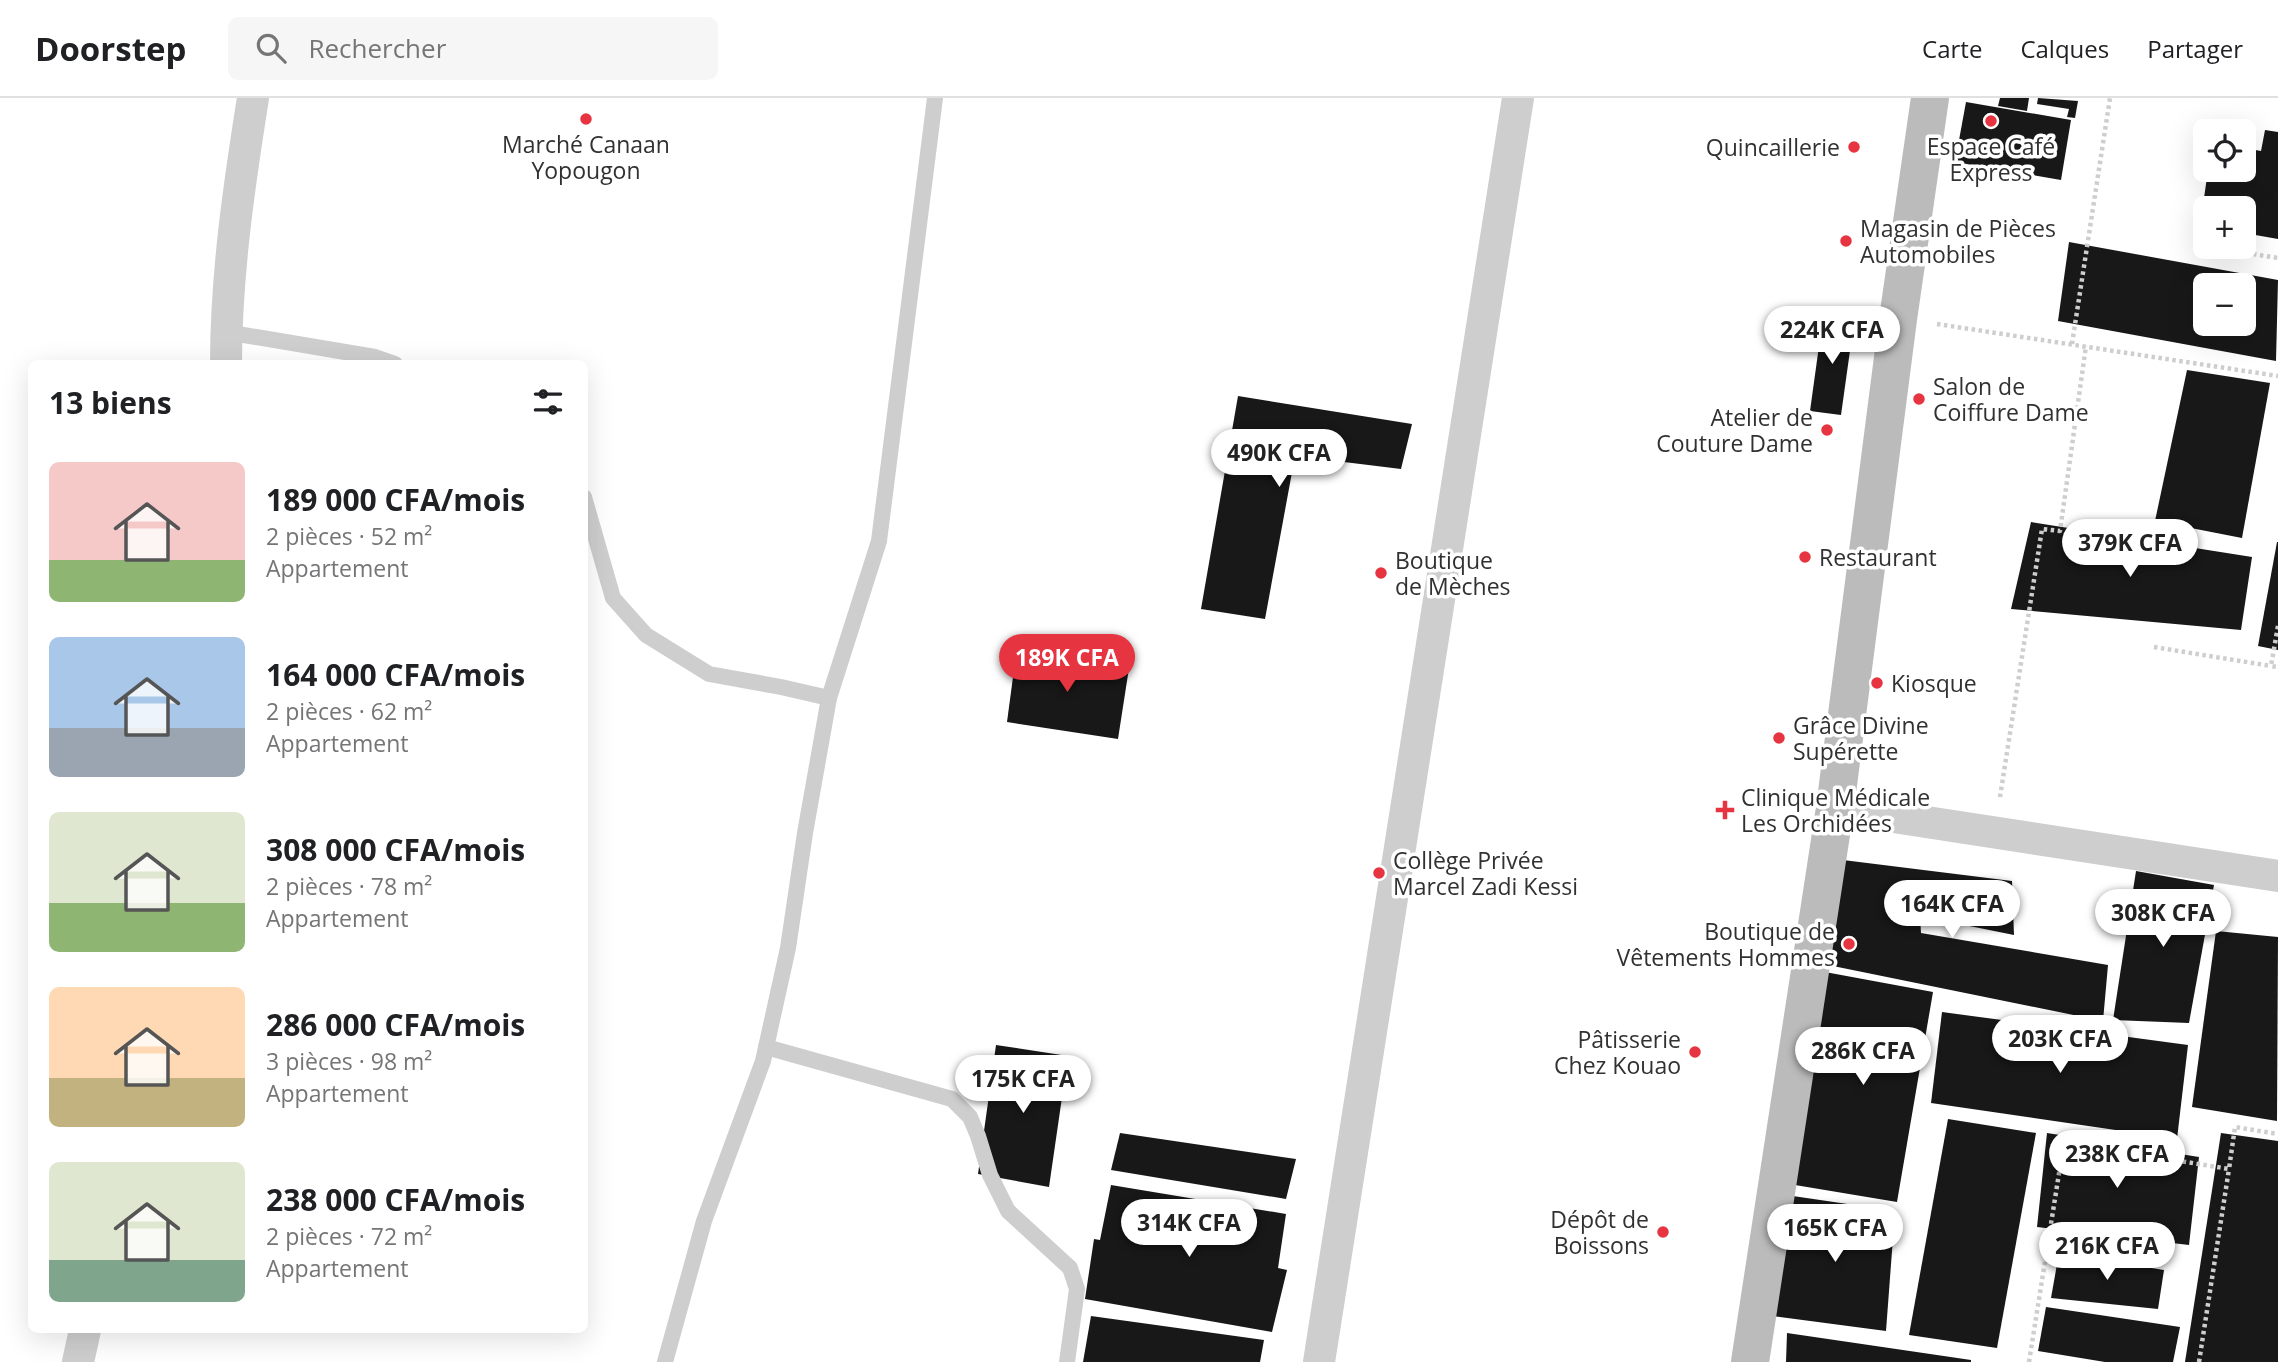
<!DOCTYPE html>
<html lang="fr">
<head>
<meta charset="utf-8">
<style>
	:root { --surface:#fff; --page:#f6f6f6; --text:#202124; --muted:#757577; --line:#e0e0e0; --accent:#e63440 }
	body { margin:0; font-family:"Open Sans",sans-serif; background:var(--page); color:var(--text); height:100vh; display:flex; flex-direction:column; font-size:26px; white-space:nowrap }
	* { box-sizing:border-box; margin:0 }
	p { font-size:23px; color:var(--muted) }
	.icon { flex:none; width:38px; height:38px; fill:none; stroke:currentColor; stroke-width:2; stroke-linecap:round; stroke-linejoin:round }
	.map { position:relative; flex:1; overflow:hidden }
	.side { position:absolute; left:28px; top:262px; width:560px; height:973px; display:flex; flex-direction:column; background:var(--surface); border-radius:10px; box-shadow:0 7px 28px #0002 }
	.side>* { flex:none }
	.tools { position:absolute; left:2193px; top:21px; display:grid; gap:14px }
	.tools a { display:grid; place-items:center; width:63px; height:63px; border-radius:10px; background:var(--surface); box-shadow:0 7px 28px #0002; font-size:35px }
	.price { position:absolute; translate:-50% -60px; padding:0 16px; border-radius:24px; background:#fff; color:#222; font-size:23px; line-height:46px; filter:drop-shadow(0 2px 4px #0008) }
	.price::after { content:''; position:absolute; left:50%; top:42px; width:21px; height:16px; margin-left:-10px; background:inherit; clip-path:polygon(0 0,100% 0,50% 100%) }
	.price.on { background:var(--accent); color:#fff }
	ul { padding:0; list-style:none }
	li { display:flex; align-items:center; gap:21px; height:175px; padding:0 21px }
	li span { display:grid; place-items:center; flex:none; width:196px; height:140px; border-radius:10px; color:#555 }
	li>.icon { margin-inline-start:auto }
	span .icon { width:84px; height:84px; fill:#fffc; stroke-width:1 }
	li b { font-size:30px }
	h2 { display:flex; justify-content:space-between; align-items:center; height:84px; padding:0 21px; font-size:30px }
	header { display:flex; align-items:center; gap:42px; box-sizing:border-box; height:98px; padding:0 35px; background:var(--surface); border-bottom:2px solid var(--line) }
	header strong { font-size:33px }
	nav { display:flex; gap:38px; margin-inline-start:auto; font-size:24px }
	.search { width:490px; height:63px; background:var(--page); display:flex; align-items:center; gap:18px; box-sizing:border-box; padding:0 24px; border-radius:10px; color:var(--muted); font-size:26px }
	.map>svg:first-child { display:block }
	.building { fill:#181818; fill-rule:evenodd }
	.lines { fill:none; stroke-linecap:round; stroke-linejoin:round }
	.path { stroke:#cecece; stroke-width:4.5; stroke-dasharray:3.5 3.5; stroke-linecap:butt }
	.lane { stroke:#cecece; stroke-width:16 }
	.street { stroke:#cecece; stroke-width:32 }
	.secondary { stroke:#bbb; stroke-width:38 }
	.poi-dot { fill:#e63440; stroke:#fff; stroke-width:2.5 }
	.labels { text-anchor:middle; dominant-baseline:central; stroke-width:7; stroke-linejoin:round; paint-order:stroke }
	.poi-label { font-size:23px; fill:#313131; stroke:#fff; text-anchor:start }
</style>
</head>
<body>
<header>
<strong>Doorstep</strong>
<div class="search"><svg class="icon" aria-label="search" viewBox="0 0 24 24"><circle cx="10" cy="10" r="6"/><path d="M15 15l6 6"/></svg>Rechercher</div>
<nav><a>Carte</a><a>Calques</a><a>Partager</a></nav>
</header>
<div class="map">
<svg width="2278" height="1264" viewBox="0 0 2278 1264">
	<rect width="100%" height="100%" fill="#fff"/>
	<g class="building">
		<polygon points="2000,0 2029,0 2027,13 1998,8"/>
		<polygon points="2038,0 2078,3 2075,20 2067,19 2069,11 2037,6"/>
		<polygon points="1966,4 2071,22 2061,82 1955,64"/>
		<polygon points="2265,32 2278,34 2278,141 2244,135 2244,110 2205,110 2205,129 2200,128 2208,72 2244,72 2244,50 2261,53"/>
		<path d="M2069,144L2278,182L2276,263L2058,223ZM2205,187H2244V226H2205Z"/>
		<polygon points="1823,219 1854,224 1841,317 1810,313"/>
		<polygon points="2187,272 2270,285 2242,440 2155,423"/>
		<polygon points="1238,298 1412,326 1401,371 1295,358 1265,521 1201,511"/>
		<polygon points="2031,424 2252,459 2241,532 2011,511"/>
		<polygon points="2277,444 2278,444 2278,552 2258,548"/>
		<polygon points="1017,549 1129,570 1118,641 1007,624"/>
		<polygon points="1843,762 2012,783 2014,837 1920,818 1921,835 2108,867 2103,923 1828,867"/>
		<polygon points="2136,773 2214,787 2189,925 2113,922"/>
		<polygon points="2216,833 2278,839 2277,1023 2192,1009"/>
		<polygon points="1825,874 1933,894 1897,1104 1795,1087"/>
		<polygon points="1942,914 2188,947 2177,1041 1931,1005"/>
		<polygon points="996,947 1068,958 1049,1089 978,1076"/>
		<polygon points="1948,1021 2036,1035 1997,1250 1909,1237"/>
		<polygon points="1120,1035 1296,1061 1286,1101 1111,1072"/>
		<polygon points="2047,1035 2199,1059 2189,1147 2037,1129"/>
		<polygon points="2221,1035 2278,1043 2278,1264 2185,1264"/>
		<polygon points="1111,1087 1286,1116 1278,1170 1287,1172 1272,1234 1085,1201 1094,1141 1100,1142"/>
		<polygon points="1786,1097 1895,1113 1886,1233 1772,1218"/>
		<polygon points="2059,1155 2164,1172 2158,1211 2051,1200"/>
		<polygon points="2046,1209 2180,1229 2173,1264 2105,1264 2038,1253"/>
		<polygon points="1091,1218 1264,1242 1260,1264 1083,1264"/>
		<polygon points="1787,1235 1971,1262 1971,1264 1786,1264"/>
	</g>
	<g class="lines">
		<g class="path">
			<polyline points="2253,156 2278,160"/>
			<polyline points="1937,226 2278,278"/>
			<polyline points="2072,246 2110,0"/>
			<polyline points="2278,528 2271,568 2278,569"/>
			<polyline points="2154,549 2271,568"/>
			<polyline points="2000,699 2042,431 2060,433 2086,248"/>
			<polyline points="2029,1264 2064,1044 2229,1071 2235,1029 2278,1036"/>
			<polyline points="2199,1264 2229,1071"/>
		</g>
		<g class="lane">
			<polyline points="226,234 375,259 395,266"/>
			<polyline points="584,399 613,500 646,537 709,576 781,589 829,600"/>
			<polyline points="766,949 952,1001 970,1019 978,1038 990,1077 1008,1113 1070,1170 1077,1191 1067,1264"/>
			<polyline points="665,1264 704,1123 763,963 788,850 805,735 829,600 879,443 935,0"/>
		</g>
		<g class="street">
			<path d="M226,266C226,177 239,88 253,0"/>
			<polyline points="1835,710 2278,778"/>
			<polyline points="78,1264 85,1232"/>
			<polyline points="1319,1264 1518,0"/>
		</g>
		<polyline class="secondary" points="1750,1264 1835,710 1898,221 1930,0"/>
	</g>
	<g class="poi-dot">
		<circle cx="586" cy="21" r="7"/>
		<circle cx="1991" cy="23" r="7"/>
		<circle cx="1854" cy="49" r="7"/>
		<circle cx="1846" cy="143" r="7"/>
		<circle cx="1919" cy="301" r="7"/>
		<circle cx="1827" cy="332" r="7"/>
		<circle cx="1805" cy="459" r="7"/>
		<circle cx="1381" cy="475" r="7"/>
		<circle cx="1877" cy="585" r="7"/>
		<circle cx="1779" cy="640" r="7"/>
		<path d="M1721.5 701.5h7v7h7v7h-7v7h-7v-7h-7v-7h7z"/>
		<circle cx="1379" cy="775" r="7"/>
		<circle cx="1849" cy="846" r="7"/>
		<circle cx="1695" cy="954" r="7"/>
		<circle cx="1663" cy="1134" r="7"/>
	</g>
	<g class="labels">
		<g class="poi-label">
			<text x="586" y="46" text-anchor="middle">Marché Canaan<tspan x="586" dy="26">Yopougon</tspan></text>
			<text x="1991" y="48" text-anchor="middle">Espace Café<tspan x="1991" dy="26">Express</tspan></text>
			<text x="1840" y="49" text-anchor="end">Quincaillerie</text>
			<text x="1860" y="130">Magasin de Pièces<tspan x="1860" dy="26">Automobiles</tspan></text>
			<text x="1933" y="288">Salon de<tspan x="1933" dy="26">Coiffure Dame</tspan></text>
			<text x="1813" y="319" text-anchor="end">Atelier de<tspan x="1813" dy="26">Couture Dame</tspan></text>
			<text x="1819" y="459">Restaurant</text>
			<text x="1395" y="462">Boutique<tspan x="1395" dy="26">de Mèches</tspan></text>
			<text x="1891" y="585">Kiosque</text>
			<text x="1793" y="627">Grâce Divine<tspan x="1793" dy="26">Supérette</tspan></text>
			<text x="1741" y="699">Clinique Médicale<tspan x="1741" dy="26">Les Orchidées</tspan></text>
			<text x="1393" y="762">Collège Privée<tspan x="1393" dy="26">Marcel Zadi Kessi</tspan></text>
			<text x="1835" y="833" text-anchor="end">Boutique de<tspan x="1835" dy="26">Vêtements Hommes</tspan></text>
			<text x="1681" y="941" text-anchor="end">Pâtisserie<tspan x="1681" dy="26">Chez Kouao</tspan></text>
			<text x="1649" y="1121" text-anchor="end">Dépôt de<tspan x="1649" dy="26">Boissons</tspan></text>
		</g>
	</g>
</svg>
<div class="tools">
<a><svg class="icon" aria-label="locate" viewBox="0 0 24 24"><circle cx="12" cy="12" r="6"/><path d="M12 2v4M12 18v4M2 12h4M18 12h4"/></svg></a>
<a>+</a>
<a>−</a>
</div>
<b class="price" style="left:1832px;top:268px">224K CFA</b>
<b class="price" style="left:1279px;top:391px">490K CFA</b>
<b class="price" style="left:2130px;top:481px">379K CFA</b>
<b class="price on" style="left:1067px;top:596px">189K CFA</b>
<b class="price" style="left:1952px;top:842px">164K CFA</b>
<b class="price" style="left:2163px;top:851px">308K CFA</b>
<b class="price" style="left:2060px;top:977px">203K CFA</b>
<b class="price" style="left:1863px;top:989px">286K CFA</b>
<b class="price" style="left:1023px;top:1017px">175K CFA</b>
<b class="price" style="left:2117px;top:1092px">238K CFA</b>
<b class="price" style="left:1189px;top:1161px">314K CFA</b>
<b class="price" style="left:1835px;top:1166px">165K CFA</b>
<b class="price" style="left:2107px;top:1184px">216K CFA</b>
<section class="side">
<h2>13 biens<svg class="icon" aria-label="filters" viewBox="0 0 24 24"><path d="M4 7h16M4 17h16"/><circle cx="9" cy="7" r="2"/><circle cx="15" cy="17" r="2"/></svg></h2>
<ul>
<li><span style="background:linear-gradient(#f6c9c9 70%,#8fb573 0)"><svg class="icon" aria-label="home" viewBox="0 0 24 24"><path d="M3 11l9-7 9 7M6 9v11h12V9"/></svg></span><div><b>189 000 CFA/mois</b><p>2 pièces · 52 m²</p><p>Appartement</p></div></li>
<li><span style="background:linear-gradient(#a9c7e8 65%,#9aa5b1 0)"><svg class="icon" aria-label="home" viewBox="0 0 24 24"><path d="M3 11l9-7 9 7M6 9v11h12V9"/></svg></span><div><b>164 000 CFA/mois</b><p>2 pièces · 62 m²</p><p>Appartement</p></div></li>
<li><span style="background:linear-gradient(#dfe7d0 65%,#8fb573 0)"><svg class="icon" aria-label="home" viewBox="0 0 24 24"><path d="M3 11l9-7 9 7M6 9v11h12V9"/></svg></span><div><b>308 000 CFA/mois</b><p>2 pièces · 78 m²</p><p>Appartement</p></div></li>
<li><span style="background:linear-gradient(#ffd9b3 65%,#c2b280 0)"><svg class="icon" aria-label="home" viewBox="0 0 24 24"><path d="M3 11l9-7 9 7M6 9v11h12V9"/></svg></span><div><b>286 000 CFA/mois</b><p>3 pièces · 98 m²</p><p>Appartement</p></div></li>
<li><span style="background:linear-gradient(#dfe7d0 70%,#7fa58c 0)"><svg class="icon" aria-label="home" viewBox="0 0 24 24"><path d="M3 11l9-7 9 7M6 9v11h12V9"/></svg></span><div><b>238 000 CFA/mois</b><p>2 pièces · 72 m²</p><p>Appartement</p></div></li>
</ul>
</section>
</div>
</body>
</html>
